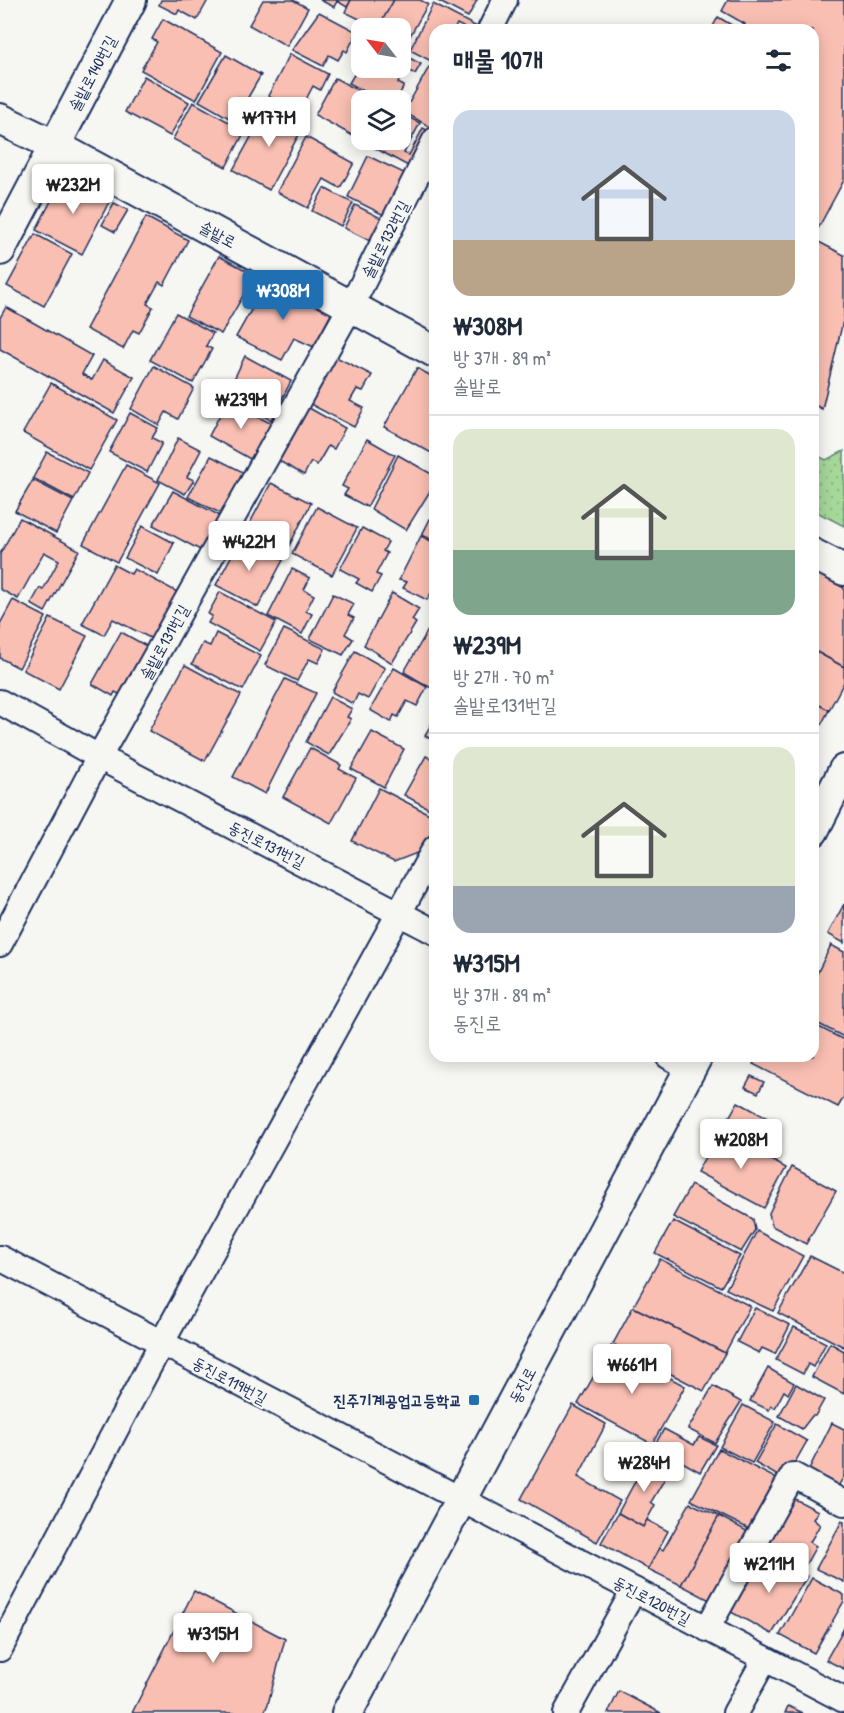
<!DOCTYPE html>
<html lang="ko">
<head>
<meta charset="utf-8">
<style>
	:root { --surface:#fff; --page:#f2f2f3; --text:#1f2937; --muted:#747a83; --line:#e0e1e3; --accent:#1f6fb2 }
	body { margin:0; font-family:"Patrick Hand","Poor Story",sans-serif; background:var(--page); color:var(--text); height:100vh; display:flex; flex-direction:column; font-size:22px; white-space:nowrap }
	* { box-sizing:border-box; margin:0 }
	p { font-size:20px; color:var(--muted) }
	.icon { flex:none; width:33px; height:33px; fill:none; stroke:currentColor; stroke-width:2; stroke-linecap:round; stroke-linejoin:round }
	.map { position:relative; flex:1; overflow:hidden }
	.details { position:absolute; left:429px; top:24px; width:390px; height:1038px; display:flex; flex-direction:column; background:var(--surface); border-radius:18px; box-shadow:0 3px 15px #0003 }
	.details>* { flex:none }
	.needle { width:39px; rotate:301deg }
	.controls { position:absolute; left:351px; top:18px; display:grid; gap:12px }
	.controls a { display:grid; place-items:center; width:60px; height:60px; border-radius:12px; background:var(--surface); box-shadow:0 3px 15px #0003; font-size:30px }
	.price { position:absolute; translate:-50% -51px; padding:0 14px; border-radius:6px; background:#fff; color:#222; font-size:20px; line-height:39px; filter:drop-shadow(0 2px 3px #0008) }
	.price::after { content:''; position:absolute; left:50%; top:36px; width:18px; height:14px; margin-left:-9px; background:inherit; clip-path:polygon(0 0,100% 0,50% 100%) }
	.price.selected { background:var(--accent); color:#fff }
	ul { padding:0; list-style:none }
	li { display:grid; align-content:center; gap:12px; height:318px; padding:0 24px }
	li+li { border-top:2px solid var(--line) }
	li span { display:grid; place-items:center; height:186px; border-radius:18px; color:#555 }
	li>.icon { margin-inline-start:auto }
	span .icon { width:108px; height:108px; fill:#fffc; stroke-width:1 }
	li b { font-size:26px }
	h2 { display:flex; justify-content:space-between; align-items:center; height:72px; padding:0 24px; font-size:26px }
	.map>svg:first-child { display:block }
	.park { fill:url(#park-dots); stroke:#60847c; stroke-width:1.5 }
	.building { fill:#fabfb3; stroke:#1b2f5e; stroke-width:1.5 }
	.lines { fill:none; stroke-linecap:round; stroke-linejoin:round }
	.minor-casing { stroke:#1b2f5e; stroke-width:28 }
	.tertiary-casing { stroke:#1b2f5e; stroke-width:34 }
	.minor { stroke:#f6f6f2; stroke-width:24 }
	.tertiary { stroke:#f6f6f2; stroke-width:30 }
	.poi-dot { fill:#1f6fb2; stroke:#f6f6f2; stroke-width:2 }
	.labels { text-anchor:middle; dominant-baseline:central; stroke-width:4.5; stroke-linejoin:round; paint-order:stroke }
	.street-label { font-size:16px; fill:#1b2f5e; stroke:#f6f6f2 }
	.poi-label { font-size:16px; font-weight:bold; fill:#1b2f5e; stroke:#f6f6f2; text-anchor:end }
</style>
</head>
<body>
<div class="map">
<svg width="844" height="1713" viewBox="0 0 844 1713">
	<defs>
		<pattern id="park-dots" width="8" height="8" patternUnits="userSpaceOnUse" patternTransform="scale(1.5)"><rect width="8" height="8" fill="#a6d899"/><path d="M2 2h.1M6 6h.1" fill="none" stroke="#8eba86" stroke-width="1.8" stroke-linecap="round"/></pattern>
	</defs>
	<rect width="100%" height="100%" fill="#f6f6f2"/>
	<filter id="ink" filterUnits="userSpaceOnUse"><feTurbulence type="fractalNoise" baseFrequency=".0167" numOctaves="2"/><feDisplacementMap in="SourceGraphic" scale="12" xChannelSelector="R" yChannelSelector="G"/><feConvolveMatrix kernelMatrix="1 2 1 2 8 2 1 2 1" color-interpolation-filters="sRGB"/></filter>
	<g filter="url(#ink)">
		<polygon class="park" points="844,451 844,526 813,510 813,453 826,460"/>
		<g class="building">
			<polygon points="161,0 208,0 197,20 179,10 177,14 159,5"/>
			<polygon points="263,0 293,0 308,8 287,46 249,25"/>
			<polygon points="320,0 351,0 347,7 337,1 334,7"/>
			<polygon points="351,0 394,0 378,28 345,12"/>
			<polygon points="394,0 420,0 428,4 406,43 400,40 400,28 378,28"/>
			<polygon points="436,0 477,0 468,17"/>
			<polygon points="728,0 844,0 844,180 813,238 813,30 742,30 745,24 722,11"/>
			<polygon points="433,4 479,28 464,30 465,28 457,24 454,30 435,30 435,63 410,50"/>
			<polygon points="319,12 357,32 347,52 344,50 338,60 329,55 323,66 292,50"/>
			<polygon points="718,17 740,30 711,30"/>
			<polygon points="163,19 222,52 196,100 141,70 157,42 152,39"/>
			<polygon points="400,53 421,64 415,74 406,69 398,83 404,86 396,100 381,100 349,83 362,61 362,68 400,68"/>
			<polygon points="290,54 328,74 320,90 313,86 303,105 297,102 295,104 304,109 303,111 294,106 292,109 268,96"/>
			<polygon points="226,55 261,75 243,106 247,108 238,123 199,101"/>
			<polygon points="429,67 435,71 435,118 430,127 404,112"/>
			<polygon points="144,76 189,102 170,136 125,112"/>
			<polygon points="335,78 376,100 362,100 362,126 355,137 315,115"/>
			<polygon points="193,102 245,131 226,167 173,139"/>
			<polygon points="268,106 304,125 269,190 233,170"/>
			<polygon points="400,113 420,123 404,153 409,155 423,128 427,130 408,166 360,140 362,137 362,140 400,140"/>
			<polygon points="306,137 354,163 340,188 324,179 308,208 277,192"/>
			<polygon points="368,156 406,174 386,216 348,197"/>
			<polygon points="64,176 110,200 82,254 36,230"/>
			<polygon points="324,188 353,203 341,226 312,211"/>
			<polygon points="114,203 128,210 115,232 102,225"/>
			<polygon points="355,205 383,219 372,242 344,228"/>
			<polygon points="146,217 188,240 164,285 159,282 147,304 153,307 139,333 133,330 123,349 86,329"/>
			<polygon points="35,234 72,254 44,306 7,286"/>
			<polygon points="813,239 844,255 844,317 822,409 813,404"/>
			<polygon points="219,256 255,275 221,334 186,316"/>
			<polygon points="268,280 332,312 314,347 294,338 282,360 236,337"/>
			<polygon points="6,307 92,356 82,374 92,380 103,360 134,377 114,413 0,349 0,318"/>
			<polygon points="176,313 213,333 206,346 212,349 193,383 150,360"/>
			<polygon points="245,356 291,381 271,420 226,396"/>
			<polygon points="336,357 372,375 363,391 357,389 350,401 364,408 354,427 310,404"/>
			<polygon points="154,366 194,388 178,419 166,412 159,425 131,409"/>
			<polygon points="417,368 433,377 435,375 435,455 384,427"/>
			<polygon points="51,383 117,420 89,470 23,433"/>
			<polygon points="227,401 274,425 252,460 209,436"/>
			<polygon points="309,408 345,428 334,449 328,446 317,465 311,462 304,475 279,461"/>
			<polygon points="130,413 158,428 152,438 162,443 147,472 109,452"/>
			<polygon points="178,438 201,450 187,477 194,480 185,494 158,480"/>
			<polygon points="367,439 395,455 367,507 344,495 348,489 342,486"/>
			<polygon points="47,452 88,473 74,500 33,478"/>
			<polygon points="398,455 435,476 435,483 406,530 371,509"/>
			<polygon points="211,456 245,473 222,514 188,497"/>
			<polygon points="126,465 160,483 117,562 83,544"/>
			<polygon points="33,480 73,501 56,533 15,511"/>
			<polygon points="271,483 311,503 289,546 249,525"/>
			<polygon points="173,491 224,518 204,552 153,525"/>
			<polygon points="317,507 357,528 332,575 292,554"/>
			<polygon points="20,518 79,550 45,612 31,604 40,588 43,590 59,560 44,552 18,599 0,589 0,554"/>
			<polygon points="430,519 435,522 435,541 422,535"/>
			<polygon points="142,526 174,543 158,575 125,558"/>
			<polygon points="362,528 388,542 383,551 387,553 376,574 381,576 372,592 356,583 359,579 340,569"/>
			<polygon points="421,536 435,543 435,586 427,600 403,588 407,582 399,580"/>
			<polygon points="241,538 283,560 258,607 216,585"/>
			<polygon points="114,565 131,574 134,569 183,595 158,642 113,619 104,635 82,624"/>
			<polygon points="292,569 310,578 304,590 314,595 306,611 312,614 302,634 268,616"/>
			<polygon points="813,571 844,588 844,667 813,650"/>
			<polygon points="220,592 276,622 260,651 208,623 212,616 208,614"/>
			<polygon points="392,593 419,609 412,620 416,623 392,663 364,645"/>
			<polygon points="333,594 354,604 348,615 354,618 345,634 353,639 343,655 310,639"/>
			<polygon points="13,600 46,617 19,668 0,658 0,624"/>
			<polygon points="50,618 87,636 59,689 23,670"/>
			<polygon points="431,625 435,628 435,680 431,688 404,672"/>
			<polygon points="284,629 325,649 318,663 309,659 297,681 265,665"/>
			<polygon points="121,632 152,649 125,697 115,692 113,696 92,684"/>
			<polygon points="216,633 261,656 243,690 192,664 203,643 210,646"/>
			<polygon points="813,650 844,667 844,682 829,710 813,702"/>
			<polygon points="355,651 385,668 368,699 358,694 353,704 332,692"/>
			<polygon points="185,665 241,695 205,761 149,731"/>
			<polygon points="394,668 427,687 417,706 407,701 398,717 394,715 391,722 370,710"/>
			<polygon points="285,679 316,693 265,794 233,777"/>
			<polygon points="330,697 352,709 347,717 351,719 329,755 306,742"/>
			<polygon points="813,702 829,710 813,740"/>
			<polygon points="435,716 435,741 425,736"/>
			<polygon points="372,732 404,749 384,787 351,769"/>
			<polygon points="310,748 341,765 339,769 356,778 331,823 283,797"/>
			<polygon points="426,756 435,761 435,812 404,795"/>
			<polygon points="379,788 435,817 435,824 422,851 394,862 352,841"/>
			<polygon points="844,904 844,943 828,934"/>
			<polygon points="831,945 844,952 844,1037 813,1021 813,982"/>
			<polygon points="813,1024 844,1040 844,1097 838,1107 753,1064 758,1056 813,1056"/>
			<polygon points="751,1076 764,1082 758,1093 745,1087"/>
			<polygon points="738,1102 769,1119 777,1148 772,1157 722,1130"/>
			<polygon points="719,1131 786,1168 764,1208 697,1172"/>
			<polygon points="792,1167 836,1191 806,1244 772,1226 769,1213"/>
			<polygon points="691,1185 753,1219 755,1230 741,1252 673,1217"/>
			<polygon points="673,1221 740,1256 721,1287 655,1253"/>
			<polygon points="757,1231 803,1256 773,1311 726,1289"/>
			<polygon points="810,1256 844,1273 844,1347 778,1313"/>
			<polygon points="660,1259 750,1306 725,1353 633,1307"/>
			<polygon points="633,1307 725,1353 704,1391 613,1344"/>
			<polygon points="755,1308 790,1325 775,1354 762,1348 759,1353 737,1342"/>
			<polygon points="794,1327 826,1343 813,1367 808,1364 803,1374 776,1360"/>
			<polygon points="830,1343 844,1351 844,1394 812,1377"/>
			<polygon points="611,1346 685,1386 652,1444 578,1404"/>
			<polygon points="768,1368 794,1383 788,1394 784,1391 775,1408 771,1406 769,1410 750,1401"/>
			<polygon points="796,1384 824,1400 815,1416 812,1416 802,1429 779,1416"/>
			<polygon points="713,1386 741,1402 715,1443 688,1429"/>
			<polygon points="573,1405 606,1424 578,1477 620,1501 597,1542 521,1499"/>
			<polygon points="743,1405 775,1422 752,1463 720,1447"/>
			<polygon points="832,1423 844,1429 844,1476 836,1490 806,1475"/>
			<polygon points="777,1424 807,1441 785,1480 755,1463"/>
			<polygon points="664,1429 694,1445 699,1437 716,1445 700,1472 654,1446"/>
			<polygon points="719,1449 783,1482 757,1533 691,1500"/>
			<polygon points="648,1458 670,1470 651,1502 655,1505 643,1527 618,1513"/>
			<polygon points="793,1498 818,1511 813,1519 820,1525 810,1542 816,1546 806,1564 768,1547"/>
			<polygon points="690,1503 719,1516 681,1585 648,1569 660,1548 663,1550"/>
			<polygon points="618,1513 643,1527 647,1520 668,1531 648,1569 601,1543"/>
			<polygon points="719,1516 754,1535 717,1604 681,1585"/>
			<polygon points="842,1521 844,1522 844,1582 816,1569"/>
			<polygon points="765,1553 807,1576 772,1634 731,1612"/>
			<polygon points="812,1578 844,1595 844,1601 814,1653 780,1635"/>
			<polygon points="194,1591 285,1639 268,1704 264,1713 132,1713"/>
			<polygon points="844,1628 844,1669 826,1660"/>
			<polygon points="619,1691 661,1713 608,1713"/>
			<polygon points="788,1706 803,1713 785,1713"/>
		</g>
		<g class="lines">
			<g class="minor-casing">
				<g id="minor">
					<polyline points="490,30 505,0"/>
					<polyline points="0,702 99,757 435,932"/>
					<polyline points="0,944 99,757 351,306 435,140"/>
					<polyline points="668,1056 691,1068"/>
					<polyline points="0,1258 844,1700"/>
					<polyline points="707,1629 793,1475 844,1503"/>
					<polyline points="0,1649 161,1344 435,848"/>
					<polyline points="566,1713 634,1590"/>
					<polyline points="735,1713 765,1659"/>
				</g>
			</g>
			<g class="tertiary-casing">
				<g id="tertiary">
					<polyline points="0,119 54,145 435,352"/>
					<polyline points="0,250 131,0"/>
					<polyline points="813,554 844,570"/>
					<polyline points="813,831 844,770"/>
					<polyline points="347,1713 697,1056"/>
				</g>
			</g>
			<use href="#minor" class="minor"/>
			<use href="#tertiary" class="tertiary"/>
		</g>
	</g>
	<rect class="poi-dot" x="468" y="1394" width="12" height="12" rx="3"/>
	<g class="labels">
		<g class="street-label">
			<text transform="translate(92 73) rotate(-62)">솔밭로140번길</text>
			<text transform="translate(218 234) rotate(28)">솔밭로</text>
			<text transform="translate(385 239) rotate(-63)">솔밭로132번길</text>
			<text transform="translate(164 642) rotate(-61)">솔밭로131번길</text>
			<text transform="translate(267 844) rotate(27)">동진로131번길</text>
			<text transform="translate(230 1380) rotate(28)">동진로119번길</text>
			<text transform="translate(522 1385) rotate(-62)">동진로</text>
			<text transform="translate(652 1600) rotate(28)">동진로120번길</text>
		</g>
		<g class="poi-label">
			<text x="462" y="1400">진주기계공업고등학교</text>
		</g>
	</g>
</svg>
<div class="controls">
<a><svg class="needle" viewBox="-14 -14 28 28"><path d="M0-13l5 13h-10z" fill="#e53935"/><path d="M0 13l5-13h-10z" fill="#747a83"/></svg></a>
<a><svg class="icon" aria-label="layers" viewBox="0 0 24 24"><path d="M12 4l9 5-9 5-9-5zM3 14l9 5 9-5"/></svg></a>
</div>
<b class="price" style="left:269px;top:148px">₩177M</b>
<b class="price" style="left:73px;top:215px">₩232M</b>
<b class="price selected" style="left:283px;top:321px">₩308M</b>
<b class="price" style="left:241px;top:430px">₩239M</b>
<b class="price" style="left:249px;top:572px">₩422M</b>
<b class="price" style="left:741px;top:1170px">₩208M</b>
<b class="price" style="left:632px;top:1395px">₩661M</b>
<b class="price" style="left:644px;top:1493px">₩284M</b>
<b class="price" style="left:769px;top:1594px">₩211M</b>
<b class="price" style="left:213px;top:1664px">₩315M</b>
<section class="details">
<h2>매물 10개<svg class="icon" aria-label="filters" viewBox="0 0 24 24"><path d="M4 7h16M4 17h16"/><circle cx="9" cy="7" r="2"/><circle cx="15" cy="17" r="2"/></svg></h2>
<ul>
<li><span style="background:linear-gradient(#c9d6e8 70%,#b9a48a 0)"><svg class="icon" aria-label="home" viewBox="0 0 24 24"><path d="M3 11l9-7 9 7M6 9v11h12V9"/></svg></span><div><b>₩308M</b><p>방 3개 · 89 m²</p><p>솔밭로</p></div></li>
<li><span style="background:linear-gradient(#dfe7d0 65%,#7fa58c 0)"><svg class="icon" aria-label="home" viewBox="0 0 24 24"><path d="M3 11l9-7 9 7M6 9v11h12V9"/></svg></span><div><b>₩239M</b><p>방 2개 · 70 m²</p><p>솔밭로131번길</p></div></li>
<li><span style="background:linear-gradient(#dfe7d0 75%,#9aa5b1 0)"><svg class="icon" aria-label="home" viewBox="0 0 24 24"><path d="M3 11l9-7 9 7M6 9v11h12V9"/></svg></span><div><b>₩315M</b><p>방 3개 · 89 m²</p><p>동진로</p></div></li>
</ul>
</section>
</div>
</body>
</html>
